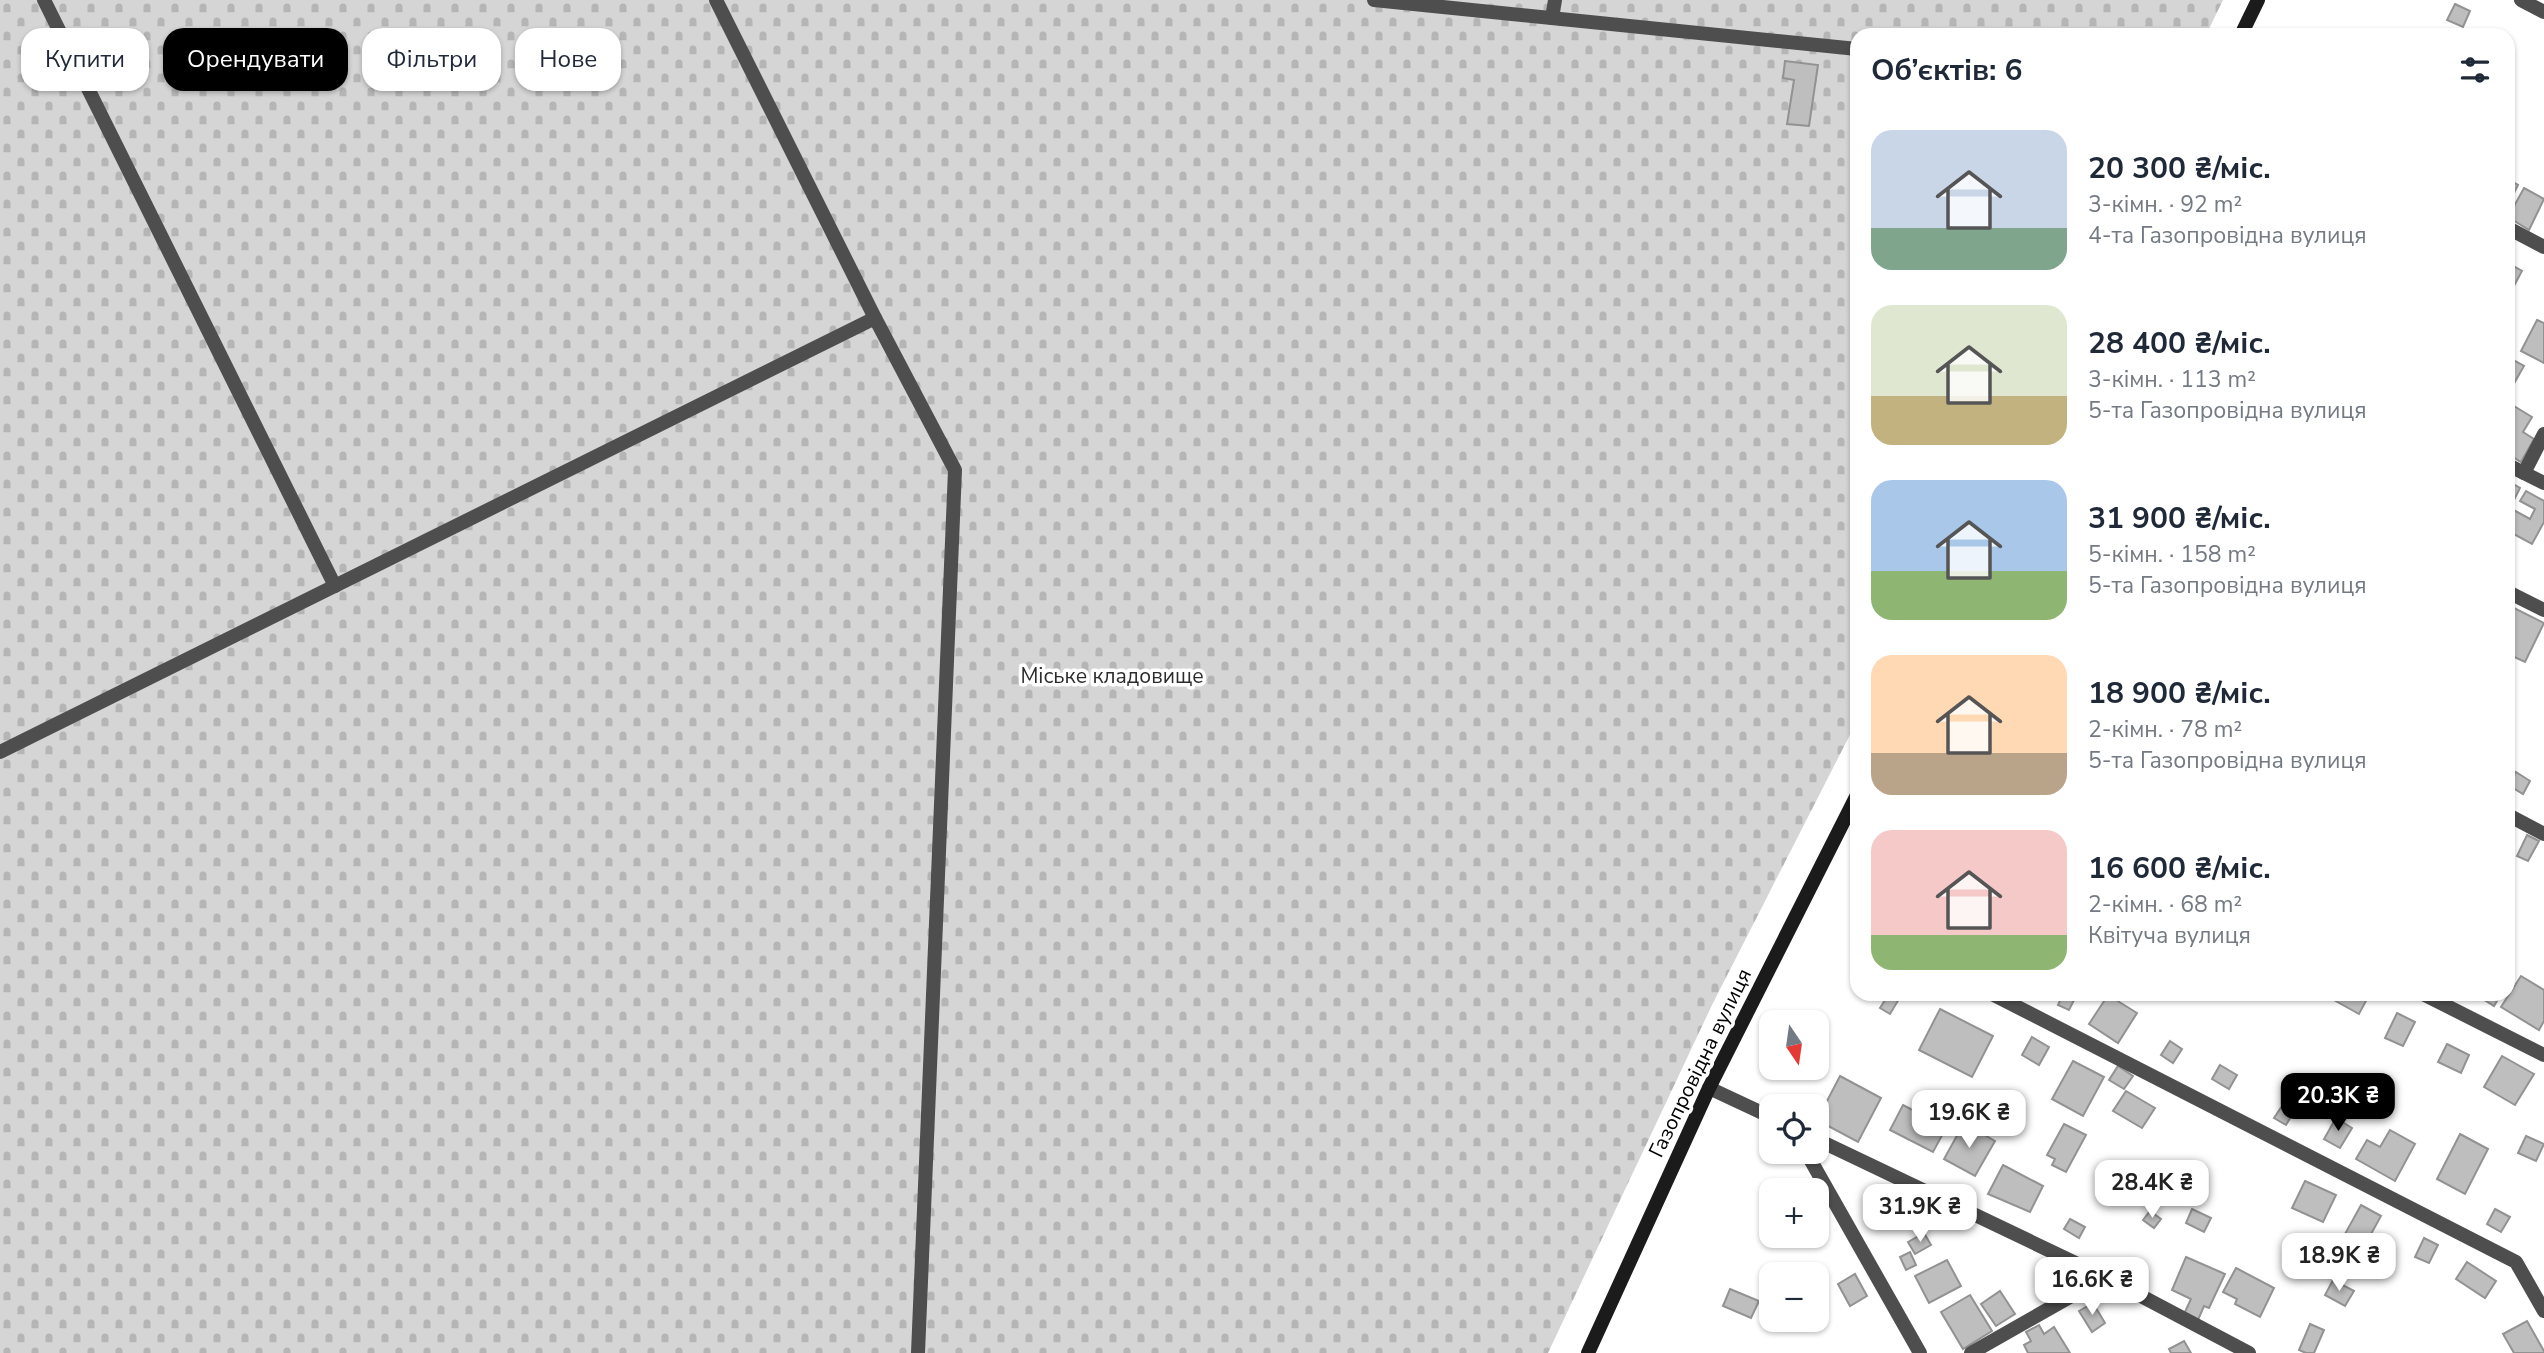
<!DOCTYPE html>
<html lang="uk">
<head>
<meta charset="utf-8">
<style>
	:root { --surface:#fff; --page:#f2f2f3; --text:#1f2937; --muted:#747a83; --accent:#000 }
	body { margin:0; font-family:"Nunito Sans",sans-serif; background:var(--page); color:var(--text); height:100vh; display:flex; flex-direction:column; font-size:26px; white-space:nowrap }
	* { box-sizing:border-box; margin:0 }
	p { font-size:23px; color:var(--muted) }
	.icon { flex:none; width:38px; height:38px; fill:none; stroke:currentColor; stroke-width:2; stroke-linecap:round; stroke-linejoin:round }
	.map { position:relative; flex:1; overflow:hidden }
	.side { position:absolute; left:1850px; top:28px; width:665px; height:973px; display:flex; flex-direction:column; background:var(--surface); border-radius:21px; box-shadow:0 2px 5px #0004 }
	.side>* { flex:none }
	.banner { position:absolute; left:21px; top:28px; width:665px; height:63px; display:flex; gap:14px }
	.needle { width:46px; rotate:167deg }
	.controls { position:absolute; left:1759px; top:1010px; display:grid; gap:14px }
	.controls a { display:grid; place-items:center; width:70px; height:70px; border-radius:14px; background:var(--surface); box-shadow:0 2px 5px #0004; font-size:35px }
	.price { position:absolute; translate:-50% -60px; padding:0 16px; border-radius:14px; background:#fff; color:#222; font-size:23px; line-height:46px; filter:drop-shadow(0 2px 4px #0008) }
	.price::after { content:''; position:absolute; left:50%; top:42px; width:21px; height:16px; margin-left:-10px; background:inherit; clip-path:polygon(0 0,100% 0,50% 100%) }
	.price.selected { background:var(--accent); color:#fff }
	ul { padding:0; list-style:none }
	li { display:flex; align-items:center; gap:21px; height:175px; padding:0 21px }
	li span { display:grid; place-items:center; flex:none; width:196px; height:140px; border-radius:21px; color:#555 }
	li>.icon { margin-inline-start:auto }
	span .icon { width:84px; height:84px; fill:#fffc; stroke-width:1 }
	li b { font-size:30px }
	h2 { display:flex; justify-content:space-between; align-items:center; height:84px; padding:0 21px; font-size:30px }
	.chip { padding:0 24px; border-radius:21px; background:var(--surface); box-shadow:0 2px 5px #0004; font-size:24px; line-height:63px }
	.chip.selected { background:var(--accent); color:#fff }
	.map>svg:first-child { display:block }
	.cemetery { fill:url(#cemetery-stones) }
	.building { fill:#bebebe; stroke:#929292; stroke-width:2 }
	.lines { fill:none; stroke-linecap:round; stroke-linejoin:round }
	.minor { stroke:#4e4e4e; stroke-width:14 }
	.secondary { stroke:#1b1b1b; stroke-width:14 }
	.labels { text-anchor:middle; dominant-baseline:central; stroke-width:7; stroke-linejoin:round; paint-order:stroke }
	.park-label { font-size:21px; fill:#2c2c2c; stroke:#fff }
	.street-label { font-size:21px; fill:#000; stroke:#fff }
</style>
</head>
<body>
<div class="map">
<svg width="2544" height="1353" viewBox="0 0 2544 1353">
	<defs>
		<pattern id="cemetery-stones" width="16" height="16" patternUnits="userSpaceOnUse" patternTransform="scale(1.75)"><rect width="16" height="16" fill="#d5d5d5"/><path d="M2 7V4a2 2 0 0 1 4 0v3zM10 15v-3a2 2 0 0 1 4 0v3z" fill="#b5b5b5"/></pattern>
	</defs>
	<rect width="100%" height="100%" fill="#fff"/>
	<polygon class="cemetery" points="0,0 2223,0 2206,35 1857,35 1857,721 1712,1005 1548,1353 0,1353"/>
	<g class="building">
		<polygon points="2455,4 2470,11 2463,27 2447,20"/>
		<polygon points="1785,61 1818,65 1809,126 1787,124 1794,80 1783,78"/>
		<polygon points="2508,179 2518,185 2508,205"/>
		<polygon points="2524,188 2544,199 2529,230 2508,217"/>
		<polygon points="2508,263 2522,271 2508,297"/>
		<polygon points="2537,320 2544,323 2544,363 2521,351"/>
		<polygon points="2508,357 2524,366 2512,387 2508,384"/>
		<polygon points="2509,403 2532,417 2523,432 2534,439 2521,462 2508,454"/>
		<polygon points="2508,481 2520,488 2510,508 2530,519 2535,509 2520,501 2526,491 2544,501 2544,522 2532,544 2508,531"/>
		<polygon points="2508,605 2544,623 2525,662 2508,654"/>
		<polygon points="2516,772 2530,781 2523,794 2508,785"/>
		<polygon points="2527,835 2539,841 2528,861 2517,856"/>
		<polygon points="2521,976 2544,990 2544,1021 2539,1030 2501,1007"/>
		<polygon points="1889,994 1899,999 1890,1014 1880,1008"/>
		<polygon points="2063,994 2077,994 2069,1010 2058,1005"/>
		<polygon points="2335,994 2358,994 2367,999 2359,1014 2332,999"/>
		<polygon points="2475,994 2501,994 2494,1006"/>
		<polygon points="2108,995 2137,1013 2118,1043 2089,1024"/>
		<polygon points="1940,1009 1993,1036 1972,1077 1919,1050"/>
		<polygon points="2397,1013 2415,1022 2403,1046 2385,1038"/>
		<polygon points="2032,1037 2049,1047 2039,1065 2022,1055"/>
		<polygon points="2170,1041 2182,1049 2173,1063 2161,1055"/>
		<polygon points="2447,1044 2469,1055 2461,1073 2438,1062"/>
		<polygon points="2502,1056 2534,1074 2515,1105 2484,1087"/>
		<polygon points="2073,1061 2104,1077 2083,1116 2052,1099"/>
		<polygon points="2220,1065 2237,1075 2229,1089 2212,1079"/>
		<polygon points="2118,1066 2133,1076 2124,1089 2109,1080"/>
		<polygon points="1840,1076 1881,1098 1858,1142 1817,1120"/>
		<polygon points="2126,1091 2155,1108 2142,1128 2113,1111"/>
		<polygon points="2284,1103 2295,1110 2286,1125 2274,1118"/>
		<polygon points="1903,1105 1946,1128 1933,1152 1890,1130"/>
		<polygon points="2336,1118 2352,1128 2340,1148 2324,1139"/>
		<polygon points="1964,1123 1995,1141 1975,1176 1944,1159"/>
		<polygon points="2064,1124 2086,1135 2066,1172 2052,1165 2055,1159 2047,1155"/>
		<polygon points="2390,1130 2415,1144 2395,1181 2356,1159 2367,1140 2380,1147"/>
		<polygon points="2460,1134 2488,1149 2465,1194 2437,1179"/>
		<polygon points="2526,1136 2544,1144 2536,1161 2518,1153"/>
		<polygon points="2003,1165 2043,1186 2030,1212 1988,1194"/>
		<polygon points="2305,1181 2336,1195 2323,1222 2292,1208"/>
		<polygon points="1876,1192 1881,1202 1871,1208 1866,1197"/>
		<polygon points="2361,1205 2381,1216 2360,1254 2340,1243"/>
		<polygon points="2192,1209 2211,1218 2204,1232 2186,1223"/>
		<polygon points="2495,1209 2510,1217 2501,1232 2487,1224"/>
		<polygon points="2150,1211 2161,1219 2154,1228 2143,1220"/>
		<polygon points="2070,1219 2085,1227 2079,1238 2064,1229"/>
		<polygon points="1924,1233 1931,1245 1915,1254 1908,1242"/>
		<polygon points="2424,1238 2438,1245 2429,1263 2415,1257"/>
		<polygon points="1910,1252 1916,1265 1906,1270 1900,1257"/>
		<polygon points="2186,1257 2225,1274 2209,1308 2204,1306 2198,1320 2184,1314 2191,1299 2172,1290"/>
		<polygon points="1947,1260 1961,1286 1929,1303 1915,1276"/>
		<polygon points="2467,1262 2496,1281 2485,1298 2456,1279"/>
		<polygon points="2236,1268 2274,1288 2260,1317 2235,1304 2237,1299 2223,1292"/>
		<polygon points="2070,1271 2086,1280 2057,1297 2049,1284"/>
		<polygon points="1855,1274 1867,1296 1850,1306 1838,1284"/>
		<polygon points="2333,1280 2354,1291 2345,1306 2325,1295"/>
		<polygon points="1730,1289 1759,1301 1751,1318 1723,1306"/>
		<polygon points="2000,1291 2015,1314 1996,1326 1981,1304"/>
		<polygon points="1970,1295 1992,1331 1963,1349 1941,1312"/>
		<polygon points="2093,1303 2105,1323 2092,1332 2079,1311"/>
		<polygon points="2527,1321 2544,1351 2544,1353 2514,1353 2503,1334"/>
		<polygon points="2310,1324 2324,1330 2314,1353 2306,1353 2299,1350"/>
		<polygon points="2039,1325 2044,1334 2054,1327 2070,1353 2028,1353 2024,1345 2031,1341 2026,1332"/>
		<polygon points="2184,1341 2191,1353 2171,1353 2169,1349"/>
	</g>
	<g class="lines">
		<g class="minor">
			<polyline points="44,0 335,586"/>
			<polyline points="716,0 875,318 955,470 918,1353"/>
			<polyline points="1374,0 1857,49"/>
			<polyline points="2521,0 2544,12"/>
			<polyline points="1552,18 1555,0"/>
			<polyline points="2508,228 2544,247"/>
			<polyline points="2508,465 2544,483"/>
			<polyline points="2524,473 2544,434"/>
			<polyline points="2508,592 2544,610"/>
			<polyline points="0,752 875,318"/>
			<polyline points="2508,815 2544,834"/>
			<polyline points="1992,994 2516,1262 2544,1311"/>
			<polyline points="2423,994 2544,1055"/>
			<polyline points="1709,1088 1771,1117"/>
			<polyline points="1816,1139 2105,1277 2249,1353"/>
			<polyline points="1806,1152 1920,1353"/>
			<polyline points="1971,1353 2105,1277"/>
		</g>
		<g class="secondary">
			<polyline points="2241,35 2258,0"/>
			<polyline points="1588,1353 1709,1088 1857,795"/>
		</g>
	</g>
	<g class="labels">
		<g class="park-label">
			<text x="1112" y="676">Міське кладовище</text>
		</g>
		<g class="street-label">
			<text transform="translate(1700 1063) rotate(-64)">Газопровідна вулиця</text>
		</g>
	</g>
</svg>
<div class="controls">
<a><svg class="needle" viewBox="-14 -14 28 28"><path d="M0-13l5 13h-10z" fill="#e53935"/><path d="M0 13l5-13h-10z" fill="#747a83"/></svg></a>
<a><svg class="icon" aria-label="locate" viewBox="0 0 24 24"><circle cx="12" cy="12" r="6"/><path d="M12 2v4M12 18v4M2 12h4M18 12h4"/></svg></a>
<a>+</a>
<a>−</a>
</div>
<b class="price selected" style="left:2338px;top:1133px">20.3K ₴</b>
<b class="price" style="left:1969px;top:1150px">19.6K ₴</b>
<b class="price" style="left:2152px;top:1220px">28.4K ₴</b>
<b class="price" style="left:1920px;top:1244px">31.9K ₴</b>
<b class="price" style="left:2339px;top:1293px">18.9K ₴</b>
<b class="price" style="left:2092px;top:1317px">16.6K ₴</b>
<div class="banner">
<a class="chip">Купити</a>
<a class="chip selected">Орендувати</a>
<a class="chip">Фільтри</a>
<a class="chip">Нове</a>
</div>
<section class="side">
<h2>Об’єктів: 6<svg class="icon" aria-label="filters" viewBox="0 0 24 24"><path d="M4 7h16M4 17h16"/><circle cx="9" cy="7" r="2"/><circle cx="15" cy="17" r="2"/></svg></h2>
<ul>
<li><span style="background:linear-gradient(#c9d6e8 70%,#7fa58c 0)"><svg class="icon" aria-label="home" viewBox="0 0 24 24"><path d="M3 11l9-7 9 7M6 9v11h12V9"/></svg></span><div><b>20 300 ₴/міс.</b><p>3-кімн. · 92 m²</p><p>4-та Газопровідна вулиця</p></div></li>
<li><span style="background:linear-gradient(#dfe7d0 65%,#c2b280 0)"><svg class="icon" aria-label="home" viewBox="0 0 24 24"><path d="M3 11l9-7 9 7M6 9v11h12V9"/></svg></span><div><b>28 400 ₴/міс.</b><p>3-кімн. · 113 m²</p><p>5-та Газопровідна вулиця</p></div></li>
<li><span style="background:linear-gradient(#a9c7e8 65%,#8fb573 0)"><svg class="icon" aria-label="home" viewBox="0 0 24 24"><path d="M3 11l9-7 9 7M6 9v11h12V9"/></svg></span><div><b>31 900 ₴/міс.</b><p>5-кімн. · 158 m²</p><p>5-та Газопровідна вулиця</p></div></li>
<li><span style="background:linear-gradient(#ffd9b3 70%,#b9a48a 0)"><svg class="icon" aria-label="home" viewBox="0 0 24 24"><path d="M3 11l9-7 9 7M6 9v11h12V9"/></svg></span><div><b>18 900 ₴/міс.</b><p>2-кімн. · 78 m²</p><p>5-та Газопровідна вулиця</p></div></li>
<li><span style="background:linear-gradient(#f6c9c9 75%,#8fb573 0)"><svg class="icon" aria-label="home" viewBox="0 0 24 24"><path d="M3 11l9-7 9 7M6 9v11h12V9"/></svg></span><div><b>16 600 ₴/міс.</b><p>2-кімн. · 68 m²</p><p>Квітуча вулиця</p></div></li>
</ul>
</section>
</div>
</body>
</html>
